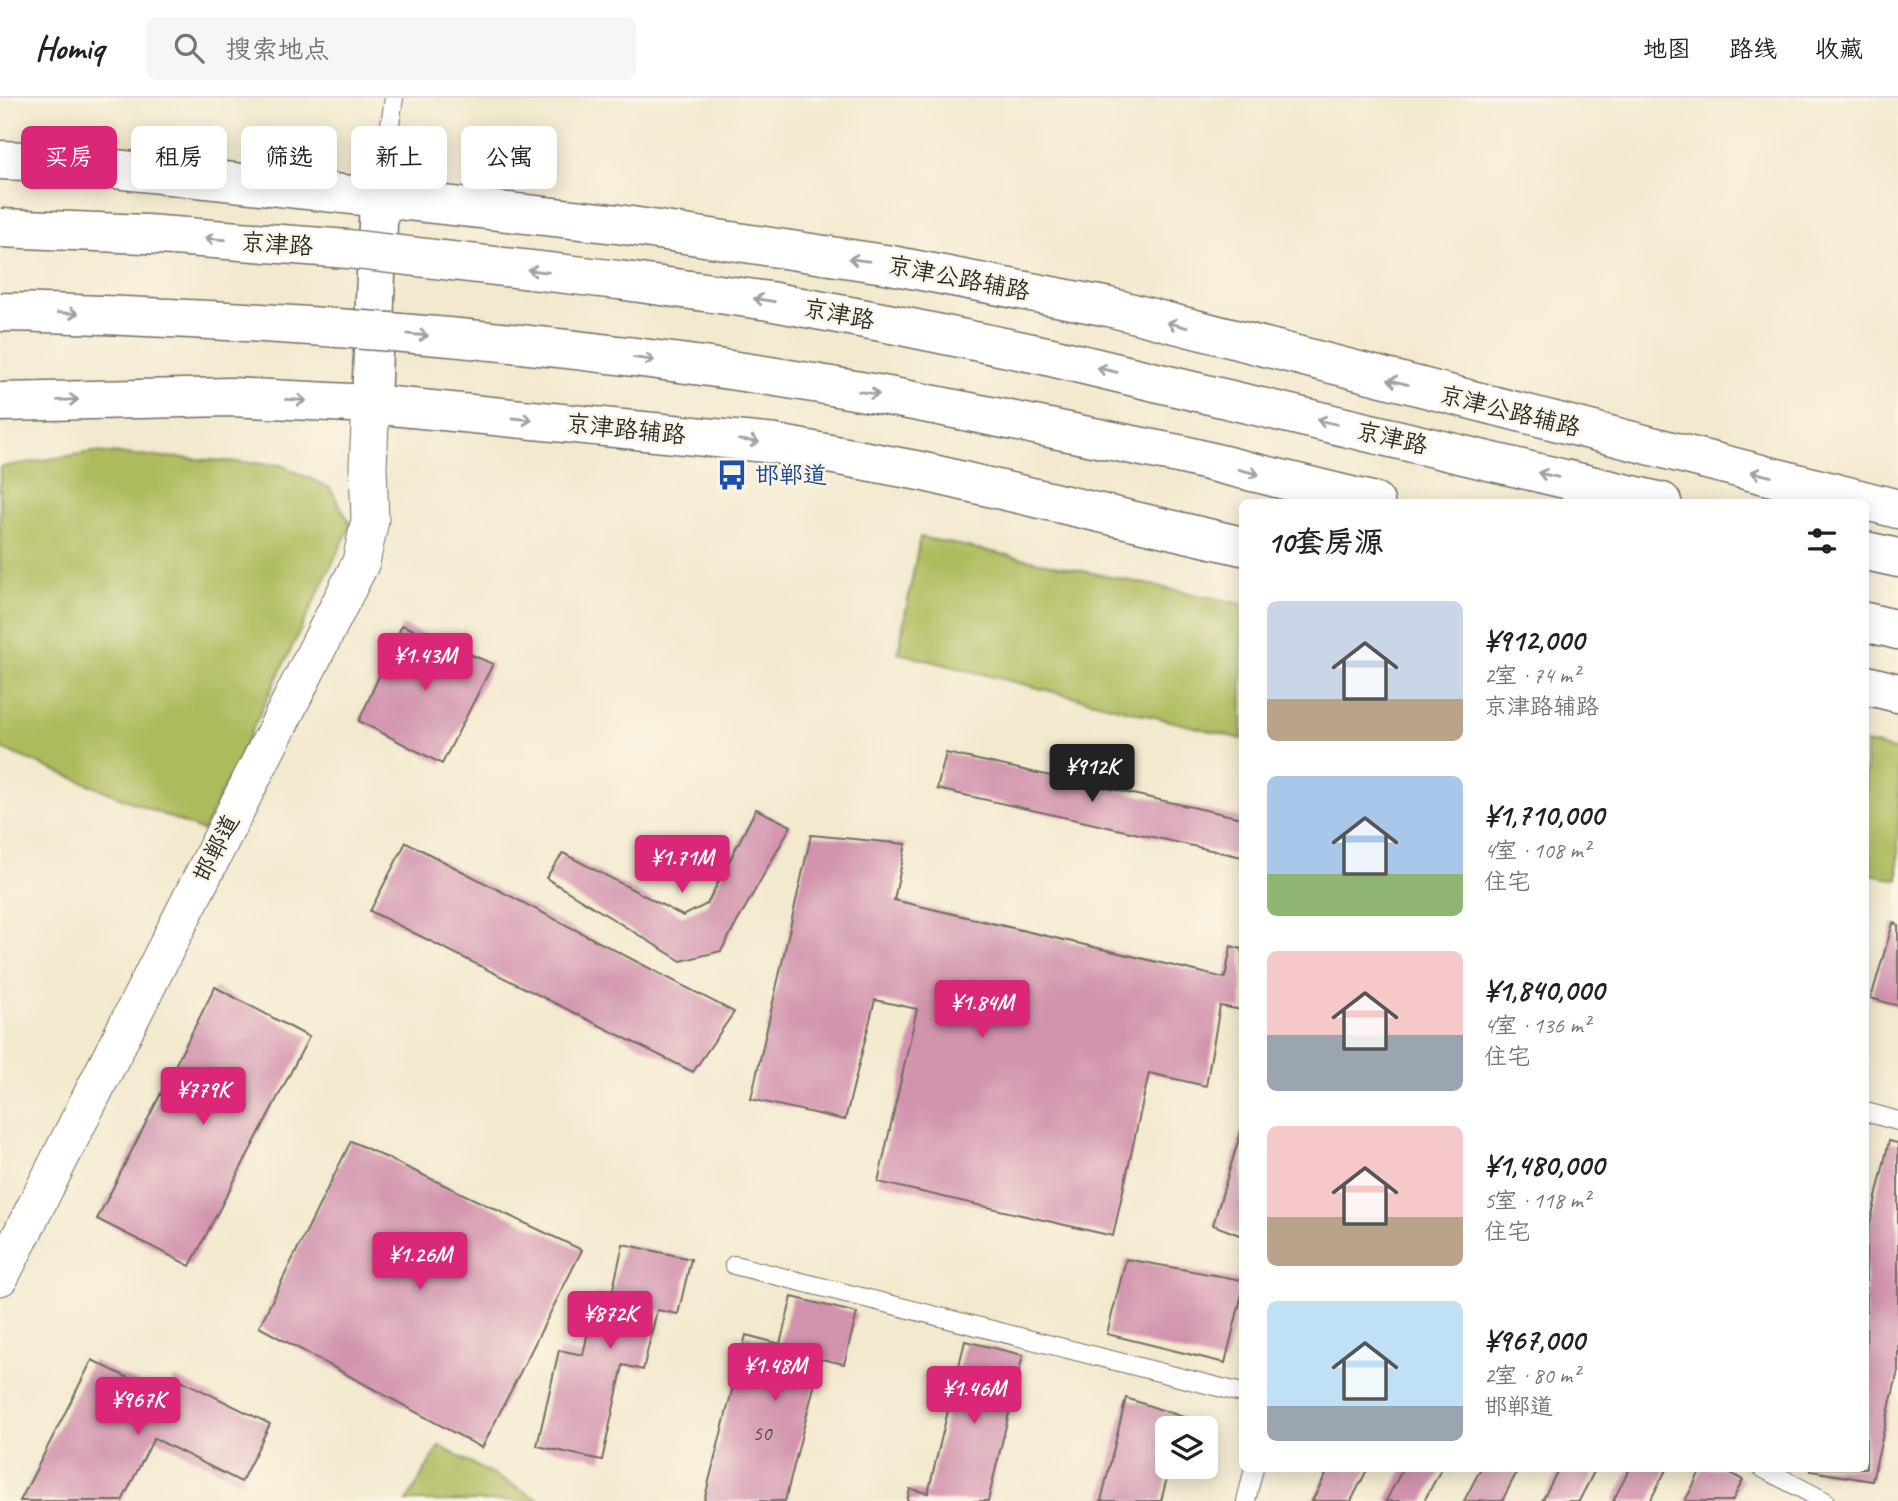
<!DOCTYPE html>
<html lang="zh">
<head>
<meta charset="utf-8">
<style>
	:root { --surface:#fff; --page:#f6f6f6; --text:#202124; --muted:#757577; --line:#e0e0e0; --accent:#db2777 }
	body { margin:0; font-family:Caveat,"LXGW WenKai TC",sans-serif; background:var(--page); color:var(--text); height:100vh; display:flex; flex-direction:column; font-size:26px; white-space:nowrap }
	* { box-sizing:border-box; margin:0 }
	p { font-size:23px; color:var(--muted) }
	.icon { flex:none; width:38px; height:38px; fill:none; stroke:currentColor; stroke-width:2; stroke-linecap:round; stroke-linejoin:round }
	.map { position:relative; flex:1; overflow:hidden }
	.details { position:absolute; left:1239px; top:401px; width:630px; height:973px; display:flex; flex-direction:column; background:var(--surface); border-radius:10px; box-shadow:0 4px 18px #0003 }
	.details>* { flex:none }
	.guide { position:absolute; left:21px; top:28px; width:665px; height:63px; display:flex; gap:14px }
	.controls { position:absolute; left:1155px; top:1318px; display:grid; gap:14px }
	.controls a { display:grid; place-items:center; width:63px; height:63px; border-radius:10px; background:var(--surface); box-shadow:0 4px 18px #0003; font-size:35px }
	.price { position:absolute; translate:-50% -60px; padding:0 16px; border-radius:7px; background:var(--accent); color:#fff; font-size:23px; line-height:46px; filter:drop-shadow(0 2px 4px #0008) }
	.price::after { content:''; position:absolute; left:50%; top:42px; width:21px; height:16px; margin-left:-10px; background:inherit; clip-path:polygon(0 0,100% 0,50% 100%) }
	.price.selected { background:#222; color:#fff }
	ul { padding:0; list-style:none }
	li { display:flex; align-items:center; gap:21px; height:175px; padding:0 28px }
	li span { display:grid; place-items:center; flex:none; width:196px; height:140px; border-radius:10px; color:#555 }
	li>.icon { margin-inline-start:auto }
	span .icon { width:84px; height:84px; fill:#fffc; stroke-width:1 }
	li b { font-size:30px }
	h2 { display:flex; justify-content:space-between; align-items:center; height:84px; padding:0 28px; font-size:30px }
	.pill { padding:0 24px; border-radius:10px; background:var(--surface); box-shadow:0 4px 18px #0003; font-size:24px; line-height:63px }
	.pill.selected { background:var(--accent); color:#fff }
	header { display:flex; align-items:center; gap:42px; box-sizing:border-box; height:98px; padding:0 35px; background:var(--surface); border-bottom:2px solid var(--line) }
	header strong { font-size:33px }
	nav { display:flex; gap:38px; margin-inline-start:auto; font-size:24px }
	.search { width:490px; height:63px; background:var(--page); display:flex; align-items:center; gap:18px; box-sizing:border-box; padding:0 24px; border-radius:10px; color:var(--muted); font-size:26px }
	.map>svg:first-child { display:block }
	.green { fill:#aebb5d; stroke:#6c7344; stroke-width:2 }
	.building { fill:#d293ad }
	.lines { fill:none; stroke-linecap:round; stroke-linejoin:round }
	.service-casing { stroke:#716e64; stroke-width:20 }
	.minor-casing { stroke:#716e64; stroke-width:39 }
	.tertiary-casing { stroke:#716e64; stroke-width:41 }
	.primary-casing { stroke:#716e64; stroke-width:41 }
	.service { stroke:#fff; stroke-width:18 }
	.minor { stroke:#fff; stroke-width:37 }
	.tertiary { stroke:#fff; stroke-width:38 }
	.primary { stroke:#fff; stroke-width:38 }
	.primary-bridge-casing { stroke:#716e64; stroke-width:41; stroke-linecap:butt }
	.primary-bridge { stroke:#fff; stroke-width:38 }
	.oneway { stroke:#a0a0a0 }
	.labels { text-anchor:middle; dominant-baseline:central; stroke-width:5; stroke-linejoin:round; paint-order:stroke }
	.number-label { font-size:21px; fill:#55454c }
	.street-label { font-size:24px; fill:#2b2b2b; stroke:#fcf5e5 }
	.transit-label { font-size:24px; fill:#164399; stroke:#fcf5e5; text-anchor:start }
</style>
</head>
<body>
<header>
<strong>Homiq</strong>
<div class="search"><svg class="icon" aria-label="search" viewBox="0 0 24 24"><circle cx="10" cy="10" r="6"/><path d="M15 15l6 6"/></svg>搜索地点</div>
<nav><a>地图</a><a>路线</a><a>收藏</a></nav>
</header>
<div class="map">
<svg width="1898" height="1403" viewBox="0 0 1898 1403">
	<rect width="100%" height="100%" fill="#fcf5e5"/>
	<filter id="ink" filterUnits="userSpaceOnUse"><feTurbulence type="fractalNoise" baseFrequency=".0143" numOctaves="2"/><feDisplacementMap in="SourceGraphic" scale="14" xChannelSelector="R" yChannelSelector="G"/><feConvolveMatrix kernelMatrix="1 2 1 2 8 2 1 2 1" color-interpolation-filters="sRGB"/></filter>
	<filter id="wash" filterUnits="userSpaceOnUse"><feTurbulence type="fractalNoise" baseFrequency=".00686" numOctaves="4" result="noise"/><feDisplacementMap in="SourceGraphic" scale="28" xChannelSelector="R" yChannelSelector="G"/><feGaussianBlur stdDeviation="1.57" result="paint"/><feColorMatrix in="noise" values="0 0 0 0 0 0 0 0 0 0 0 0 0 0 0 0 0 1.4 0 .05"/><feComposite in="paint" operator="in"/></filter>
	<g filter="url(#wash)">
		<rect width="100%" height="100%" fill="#f3e9ce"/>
		<g class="green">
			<polygon points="93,354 281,367 330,390 351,427 203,733 0,650 0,369"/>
			<polygon points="920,439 1242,506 1242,641 898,555"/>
			<polygon points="1866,645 1898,653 1898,782 1866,775"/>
			<polygon points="439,1348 542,1403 407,1403"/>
		</g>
		<g id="blocks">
			<g class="building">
				<polygon points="402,527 493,566 442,666 359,623"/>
				<polygon points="946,655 1242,720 1242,759 937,691"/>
				<polygon points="756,711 791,728 721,853 681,863 546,780 563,755 683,818 707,806"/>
				<polygon points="811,737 906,746 894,802 1225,880 1231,848 1242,851 1242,912 1220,908 1206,988 1149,975 1113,1138 878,1084 917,911 875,902 845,1022 751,1001"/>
				<polygon points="406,744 734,914 693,974 370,813"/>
				<polygon points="1893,825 1898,827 1898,908 1871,900"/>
				<polygon points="215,889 309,939 190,1168 97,1121"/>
				<polygon points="1242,1030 1242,1138 1213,1127"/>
				<polygon points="351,1043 582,1152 482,1350 259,1229"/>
				<polygon points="1889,1043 1898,1045 1898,1273 1872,1383 1811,1373 1811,1370 1866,1370 1866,1143"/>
				<polygon points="623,1146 691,1161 678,1216 657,1212 643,1272 623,1267 602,1362 537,1348 559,1252 583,1257 596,1196 611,1200"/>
				<polygon points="1126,1161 1242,1182 1242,1196 1225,1265 1107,1236"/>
				<polygon points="792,1199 857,1215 844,1266 821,1261 785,1403 704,1403 746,1237 780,1246"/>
				<polygon points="965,1243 1023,1257 988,1403 907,1403 910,1391 928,1395"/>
				<polygon points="92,1262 165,1298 175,1279 270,1326 241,1384 154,1340 122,1403 20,1403"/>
				<polygon points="1126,1300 1183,1319 1180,1330 1167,1330 1167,1368 1170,1368 1161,1403 1101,1403"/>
				<polygon points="1329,1370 1368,1370 1351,1403 1312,1403"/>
				<polygon points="1403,1370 1442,1370 1424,1403 1386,1403"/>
				<polygon points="1481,1370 1519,1370 1502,1403 1464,1403"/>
				<polygon points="1559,1370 1596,1370 1579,1403 1542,1403"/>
				<polygon points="1630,1370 1667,1370 1650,1403 1613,1403"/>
				<polygon points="1702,1370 1721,1370 1743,1382 1732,1403 1685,1403"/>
			</g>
		</g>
	</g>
	<g filter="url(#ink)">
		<use href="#blocks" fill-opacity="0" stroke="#716e64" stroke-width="2"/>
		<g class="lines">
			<g class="service-casing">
				<g id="service">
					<polyline points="379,99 394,0"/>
					<polyline points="1866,1014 1898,1023"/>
					<polyline points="734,1167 1242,1295"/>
					<polyline points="1762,1370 1825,1403"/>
					<polyline points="1246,1403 1254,1370"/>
				</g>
			</g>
			<g class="minor-casing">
				<polyline id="minor" points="0,1179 361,464 370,422 368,368 371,306"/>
			</g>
			<g class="tertiary-casing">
				<g id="tertiary">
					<polyline points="0,62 51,64 618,126 891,167 1109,209 1898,411"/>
					<polyline points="0,304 231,299 371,306 776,346 920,373 1242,448"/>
					<polyline points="371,306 379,99"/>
					<polyline points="1866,587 1898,595"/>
				</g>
			</g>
			<g class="primary-casing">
				<g id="primary">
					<polyline points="1197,294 1662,404"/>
					<polyline points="1183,357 1375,404"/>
					<polyline points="1866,453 1898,460"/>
					<polyline points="1866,524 1898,532"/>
				</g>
			</g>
			<use href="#service" class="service"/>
			<use href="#minor" class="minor"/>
			<use href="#tertiary" class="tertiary"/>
			<use href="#primary" class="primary"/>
			<g class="primary-bridge-casing">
				<g id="primary-bridge">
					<polyline points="0,130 146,136 348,151 618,182 769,203 887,225 1047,258 1197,294"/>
					<path d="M0,214C76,215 152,219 228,223C445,235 663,257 877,296C979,315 1081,337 1183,357"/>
				</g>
			</g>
			<use href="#primary-bridge" class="primary-bridge"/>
		</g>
		<defs><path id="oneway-shaft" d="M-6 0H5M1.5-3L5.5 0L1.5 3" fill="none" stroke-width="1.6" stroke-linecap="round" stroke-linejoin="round" transform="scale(1.75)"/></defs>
		<g class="oneway">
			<use href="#oneway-shaft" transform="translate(215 141) rotate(-176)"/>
			<use href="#oneway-shaft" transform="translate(859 162) rotate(-172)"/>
			<use href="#oneway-shaft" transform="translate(538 173) rotate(-174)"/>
			<use href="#oneway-shaft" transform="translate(764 202) rotate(-171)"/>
			<use href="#oneway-shaft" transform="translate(68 215) rotate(2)"/>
			<use href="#oneway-shaft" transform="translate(1177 227) rotate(-165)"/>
			<use href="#oneway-shaft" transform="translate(418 237) rotate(5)"/>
			<use href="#oneway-shaft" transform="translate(644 261) rotate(8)"/>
			<use href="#oneway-shaft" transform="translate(1107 272) rotate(-167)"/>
			<use href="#oneway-shaft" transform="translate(1398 284) rotate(-166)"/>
			<use href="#oneway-shaft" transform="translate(869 295) rotate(9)"/>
			<use href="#oneway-shaft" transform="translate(68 302) rotate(-2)"/>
			<use href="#oneway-shaft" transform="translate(296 302) rotate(3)"/>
			<use href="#oneway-shaft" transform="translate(522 321) rotate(6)"/>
			<use href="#oneway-shaft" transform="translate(1327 324) rotate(-167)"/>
			<use href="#oneway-shaft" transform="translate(749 343) rotate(6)"/>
			<use href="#oneway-shaft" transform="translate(1249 374) rotate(14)"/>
			<use href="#oneway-shaft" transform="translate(1761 376) rotate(-166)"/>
			<use href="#oneway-shaft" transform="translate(1548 377) rotate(-167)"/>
		</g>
	</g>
	<defs>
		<g id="bus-bare" transform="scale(2.415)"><path d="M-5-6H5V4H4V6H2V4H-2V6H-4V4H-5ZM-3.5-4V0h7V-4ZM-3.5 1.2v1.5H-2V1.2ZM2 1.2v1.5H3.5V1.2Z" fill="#1a4fb4" stroke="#fcf5e5" stroke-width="2.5" paint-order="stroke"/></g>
	</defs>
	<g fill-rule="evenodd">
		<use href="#bus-bare" x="732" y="377"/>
	</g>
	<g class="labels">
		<g class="number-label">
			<text x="762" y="1335">50</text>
		</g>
		<g class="street-label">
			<text transform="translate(277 146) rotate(4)">京津路</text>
			<text transform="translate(959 180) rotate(11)">京津公路辅路</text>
			<text transform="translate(839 216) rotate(11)">京津路</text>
			<text transform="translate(1510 313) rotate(14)">京津公路辅路</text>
			<text transform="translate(626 331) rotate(6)">京津路辅路</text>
			<text transform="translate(1392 340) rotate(13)">京津路</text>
			<text transform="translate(216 750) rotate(-63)">邯郸道</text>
		</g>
		<g class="transit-label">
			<text x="755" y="377">邯郸道</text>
		</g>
	</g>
</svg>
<div class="controls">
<a><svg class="icon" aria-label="layers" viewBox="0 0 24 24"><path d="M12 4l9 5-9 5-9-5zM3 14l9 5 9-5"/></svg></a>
</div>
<b class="price" style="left:425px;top:595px">¥1.43M</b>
<b class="price selected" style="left:1092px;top:706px">¥912K</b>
<b class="price" style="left:682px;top:797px">¥1.71M</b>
<b class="price" style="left:982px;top:942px">¥1.84M</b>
<b class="price" style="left:203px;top:1029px">¥779K</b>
<b class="price" style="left:420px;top:1194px">¥1.26M</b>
<b class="price" style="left:610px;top:1253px">¥872K</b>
<b class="price" style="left:775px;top:1305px">¥1.48M</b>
<b class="price" style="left:974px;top:1328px">¥1.46M</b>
<b class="price" style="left:138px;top:1339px">¥967K</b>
<div class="guide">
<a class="pill selected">买房</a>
<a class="pill">租房</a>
<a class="pill">筛选</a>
<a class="pill">新上</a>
<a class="pill">公寓</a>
</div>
<section class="details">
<h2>10套房源<svg class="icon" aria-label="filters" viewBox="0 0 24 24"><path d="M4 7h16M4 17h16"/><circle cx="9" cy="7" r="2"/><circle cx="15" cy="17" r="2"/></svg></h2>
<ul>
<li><span style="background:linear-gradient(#c9d6e8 70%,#b9a48a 0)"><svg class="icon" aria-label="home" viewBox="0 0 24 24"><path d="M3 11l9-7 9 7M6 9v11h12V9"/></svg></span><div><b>¥912,000</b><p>2室 · 74 m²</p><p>京津路辅路</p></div></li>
<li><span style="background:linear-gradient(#a9c7e8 70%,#8fb573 0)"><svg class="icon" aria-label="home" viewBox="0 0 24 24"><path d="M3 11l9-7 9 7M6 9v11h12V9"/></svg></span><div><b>¥1,710,000</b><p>4室 · 108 m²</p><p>住宅</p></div></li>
<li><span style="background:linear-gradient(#f6c9c9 60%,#9aa5b1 0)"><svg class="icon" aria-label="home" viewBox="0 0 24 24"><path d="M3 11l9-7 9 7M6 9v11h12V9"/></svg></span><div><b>¥1,840,000</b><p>4室 · 136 m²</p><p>住宅</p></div></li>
<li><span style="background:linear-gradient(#f6c9c9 65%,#b9a48a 0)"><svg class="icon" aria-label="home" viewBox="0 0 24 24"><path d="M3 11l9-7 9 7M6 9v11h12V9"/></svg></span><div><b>¥1,480,000</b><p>5室 · 118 m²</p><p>住宅</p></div></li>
<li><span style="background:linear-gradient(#bfe0f5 75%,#9aa5b1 0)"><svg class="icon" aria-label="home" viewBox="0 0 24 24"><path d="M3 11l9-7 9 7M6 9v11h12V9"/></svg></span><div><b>¥967,000</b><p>2室 · 80 m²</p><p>邯郸道</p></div></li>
</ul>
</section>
</div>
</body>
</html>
